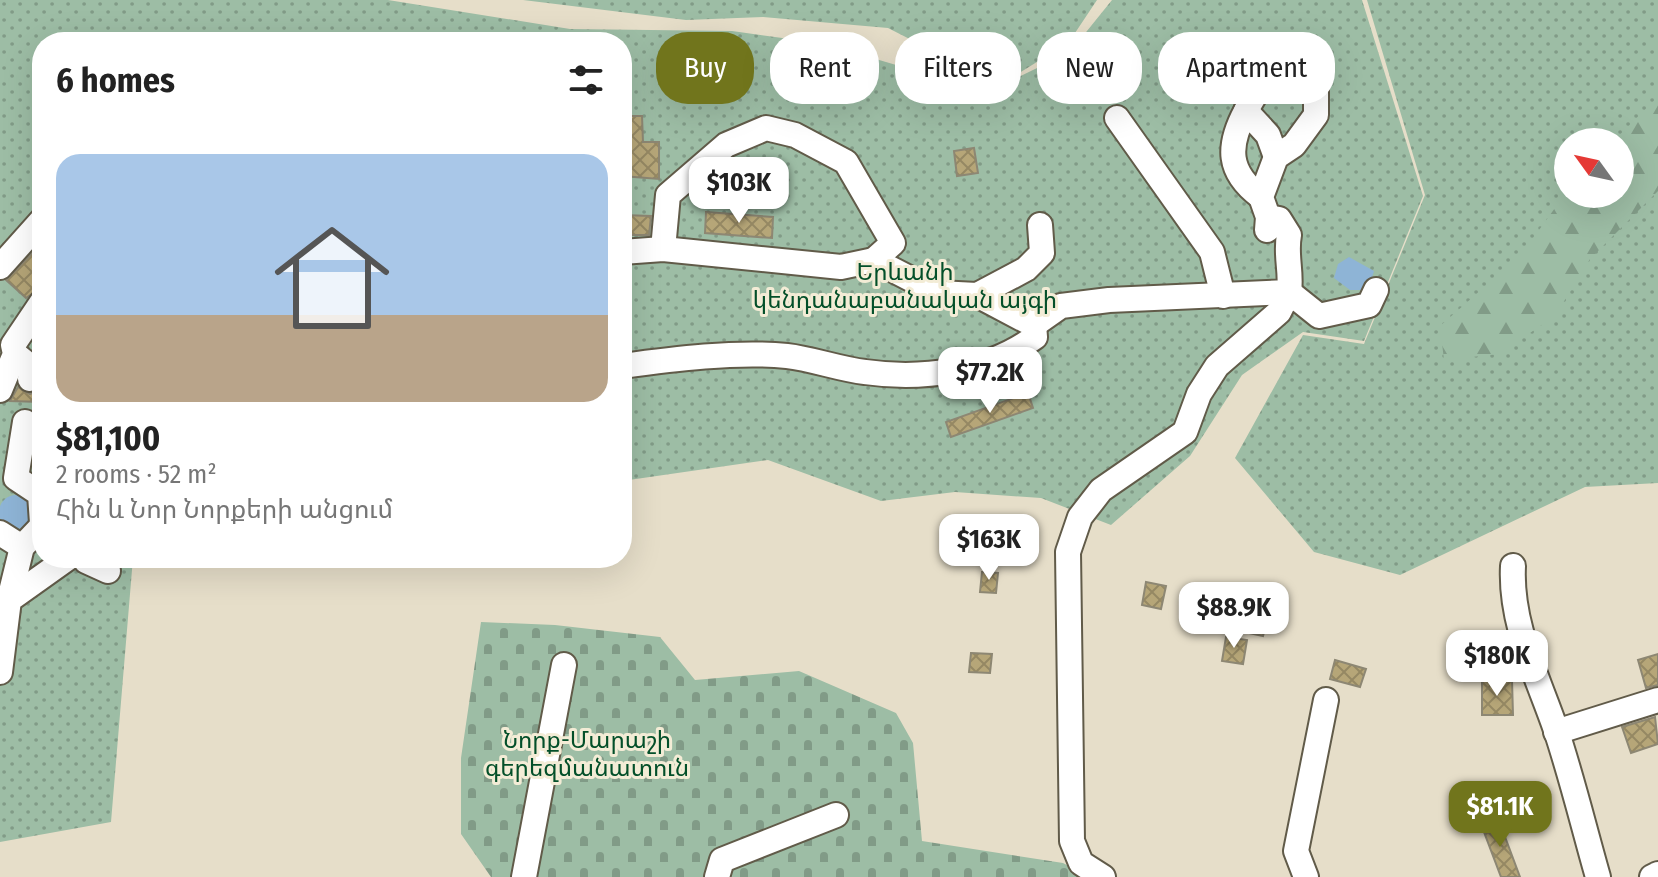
<!DOCTYPE html>
<html lang="en">
<head>
<meta charset="utf-8">
<style>
	:root { --surface:#fff; --page:#f2f2f2; --text:#222; --muted:#767676; --line:#e0e0e0; --accent:#71751c }
	body { margin:0; font-family:"Fira Sans Condensed","Noto Sans Armenian",sans-serif; background:var(--page); color:var(--text); height:100vh; display:flex; flex-direction:column; font-size:30px; white-space:nowrap }
	* { box-sizing:border-box; margin:0 }
	p { font-size:26px; color:var(--muted) }
	.icon { flex:none; width:44px; height:44px; fill:none; stroke:currentColor; stroke-width:2; stroke-linecap:round; stroke-linejoin:round }
	.map { position:relative; flex:1; overflow:hidden }
	.sheet { position:absolute; left:32px; top:32px; width:600px; height:536px; display:flex; flex-direction:column; background:var(--surface); border-radius:32px; box-shadow:0 8px 32px #0002 }
	.sheet>* { flex:none }
	.top-card { position:absolute; left:656px; top:32px; width:760px; height:72px; display:flex; gap:16px }
	.needle { width:52px; rotate:303deg }
	.tools { position:absolute; left:1554px; top:128px; display:grid; gap:16px }
	.tools a { display:grid; place-items:center; width:80px; height:80px; border-radius:50%; background:var(--surface); box-shadow:0 8px 32px #0002; font-size:40px }
	.price { position:absolute; translate:-50% -68px; padding:0 18px; border-radius:16px; background:#fff; color:#222; font-size:26px; line-height:52px; filter:drop-shadow(0 2px 4px #0008) }
	.price::after { content:''; position:absolute; left:50%; top:48px; width:24px; height:18px; margin-left:-12px; background:inherit; clip-path:polygon(0 0,100% 0,50% 100%) }
	.price.on { background:var(--accent); color:#fff }
	ul { padding:0; list-style:none }
	li { display:grid; align-content:center; gap:16px; height:424px; padding:0 24px }
	li+li { border-top:2px solid var(--line) }
	li span { display:grid; place-items:center; height:248px; border-radius:24px; color:#555 }
	li>.icon { margin-inline-start:auto }
	span .icon { width:144px; height:144px; fill:#fffc; stroke-width:1 }
	li b { font-size:34px }
	h2 { display:flex; justify-content:space-between; align-items:center; height:96px; padding:0 24px; font-size:34px }
	.pill { padding:0 28px; border-radius:32px; background:var(--surface); box-shadow:0 8px 32px #0002; font-size:28px; line-height:72px }
	.pill.on { background:var(--accent); color:#fff }
	.map>svg:first-child { display:block }
	.grass { fill:url(#grass-dots); fill-rule:evenodd }
	.forest { fill:url(#forest-firs) }
	.cemetery { fill:url(#cemetery-stones) }
	.water { fill:#8eb4d6 }
	.building { fill:url(#building-cross-hatch); stroke:#8d8773; stroke-width:2 }
	.lines { fill:none; stroke-linecap:round; stroke-linejoin:round }
	.minor-casing { stroke:#615b49; stroke-width:28 }
	.minor { stroke:#fff; stroke-width:24 }
	.labels { text-anchor:middle; dominant-baseline:central; stroke-width:6; stroke-linejoin:round; paint-order:stroke }
	.park-label { font-size:24px; fill:#034f29; stroke:#f3ecd6 }
</style>
</head>
<body>
<div class="map">
<svg width="1658" height="877" viewBox="0 0 1658 877">
	<defs>
		<pattern id="grass-dots" width="8" height="8" patternUnits="userSpaceOnUse" patternTransform="scale(2)"><rect width="8" height="8" fill="#9dbda5"/><path d="M2 2h.1M6 6h.1" fill="none" stroke="#819b87" stroke-width="1.8" stroke-linecap="round"/></pattern>
		<pattern id="forest-firs" width="22" height="20" patternUnits="userSpaceOnUse" patternTransform="scale(2)"><rect width="22" height="20" fill="#9dbda5"/><path d="M5 1l3.5 6h-7zM16 11l3.5 6h-7z" fill="#819b87"/></pattern>
		<pattern id="cemetery-stones" width="16" height="16" patternUnits="userSpaceOnUse" patternTransform="scale(2)"><rect width="16" height="16" fill="#9dbda5"/><path d="M2 7V4a2 2 0 0 1 4 0v3zM10 15v-3a2 2 0 0 1 4 0v3z" fill="#819b87"/></pattern>
		<pattern id="building-cross-hatch" width="8" height="8" patternUnits="userSpaceOnUse" patternTransform="scale(2)"><rect width="8" height="8" fill="#b6a678"/><path d="M0 0l8 8M0 8l8-8" fill="none" stroke="#958863"/></pattern>
	</defs>
	<rect width="100%" height="100%" fill="#e6dec9"/>
	<g class="grass">
		<polygon points="0,0 388,0 570,29 732,31 797,40 852,52 988,92 1070,52 1112,0 1362,0 1423,196 1364,341 1303,332 1242,375 1190,456 1111,525 1041,498 955,492 881,501 768,460 622,481 622,42 42,42 42,558 133,558 111,822 0,842"/>
		<polygon points="523,0 1097,0 1069,42 1000,85 888,28 763,17 686,20"/>
		<path d="M1367,0H1658V483L1585,487L1400,575L1314,552L1235,458L1303,335L1364,344L1425,195ZM1568,142H1620V194H1568Z"/>
	</g>
	<polygon class="forest" points="1658,97 1658,191 1590,259 1555,316 1499,354 1444,360 1440,326 1521,255 1568,190 1568,194 1620,194 1620,142 1613,142"/>
	<polygon class="cemetery" points="481,622 555,625 660,637 695,680 799,671 896,713 913,743 922,841 1063,863 1089,877 491,877 461,834 461,758"/>
	<g class="water">
		<polygon points="1349,257 1374,271 1368,290 1350,290 1334,278 1338,264"/>
		<circle cx="16" cy="512" r="17"/>
	</g>
	<g class="building">
		<polygon points="1088,46 1112,73 1089,93 1065,66"/>
		<polygon points="622,116 642,116 643,142 659,142 659,179 622,176"/>
		<polygon points="974,148 978,173 957,176 954,151"/>
		<polygon points="706,212 773,217 772,238 705,233"/>
		<polygon points="622,215 651,216 649,235 622,235"/>
		<polygon points="42,243 42,287 26,298 6,280"/>
		<polygon points="18,387 30,394 42,388 42,402 10,401"/>
		<polygon points="1028,393 1033,408 951,437 946,422"/>
		<polygon points="982,572 998,573 996,593 980,592"/>
		<polygon points="1146,582 1166,586 1161,609 1142,605"/>
		<polygon points="1254,617 1267,621 1263,636 1249,633"/>
		<polygon points="1226,637 1247,640 1243,664 1222,661"/>
		<polygon points="971,653 992,654 990,673 969,672"/>
		<polygon points="1658,654 1658,685 1646,688 1638,660"/>
		<polygon points="1335,660 1366,669 1360,687 1330,679"/>
		<polygon points="1512,680 1513,715 1482,715 1482,681"/>
		<polygon points="1655,717 1658,744 1631,753 1622,727"/>
		<polygon points="1498,818 1520,877 1501,877 1481,824"/>
	</g>
	<g class="lines">
		<g class="minor-casing">
			<g id="minor">
				<path d="M1246,111C1264,75 1278,67 1316,61V115L1294,145L1276,157L1261,197L1268,217L1267,230"/>
				<polyline points="1117,118 1212,252 1223,296"/>
				<path d="M1261,197C1227,172 1227,146 1246,111L1268,135L1276,157"/>
				<polyline points="663,249 668,195 726,145 766,128 795,135 846,162 893,243 874,260"/>
				<path d="M622,252L663,249L841,267L874,260L938,293L977,295L1034,325L1061,306L1109,300L1289,292C1292,272 1285,255 1289,235L1279,219L1268,217"/>
				<polyline points="0,267 42,220"/>
				<polyline points="977,295 1026,269 1042,253 1040,225"/>
				<polyline points="15,354 31,367 30,379"/>
				<path d="M622,366C673,359 736,351 787,356C813,359 839,369 865,372C921,380 989,372 1035,337L1034,325"/>
				<polyline points="0,390 15,354 13,345 42,302"/>
				<polyline points="25,422 16,478 40,494 42,523"/>
				<polyline points="0,533 22,547"/>
				<polyline points="86,561 108,571"/>
				<path d="M1513,566C1510,624 1537,675 1556,730C1572,778 1584,828 1598,877"/>
				<polyline points="9,600 22,547 42,526"/>
				<polyline points="0,672 9,600 68,558"/>
				<polyline points="1556,732 1658,700"/>
				<polyline points="524,877 564,665"/>
				<polyline points="717,877 722,860 836,815"/>
				<polyline points="1103,877 1081,863 1072,841 1068,552 1080,517 1101,490 1185,432 1199,394 1217,366 1279,312 1289,292 1319,316 1369,305 1376,290"/>
				<polyline points="1306,877 1296,851 1326,700"/>
				<polyline points="1652,877 1658,874"/>
			</g>
		</g>
		<use href="#minor" class="minor"/>
	</g>
	<g class="labels">
		<g class="park-label">
			<text x="905" y="272">Երևանի<tspan x="905" dy="28">կենդանաբանական այգի</tspan></text>
			<text x="587" y="740">Նորք-Մարաշի<tspan x="587" dy="28">գերեզմանատուն</tspan></text>
		</g>
	</g>
</svg>
<div class="tools">
<a><svg class="needle" viewBox="-14 -14 28 28"><path d="M0-13l5 13h-10z" fill="#e53935"/><path d="M0 13l5-13h-10z" fill="#767676"/></svg></a>
</div>
<b class="price" style="left:739px;top:225px">$103K</b>
<b class="price" style="left:990px;top:415px">$77.2K</b>
<b class="price" style="left:989px;top:582px">$163K</b>
<b class="price" style="left:1234px;top:650px">$88.9K</b>
<b class="price" style="left:1497px;top:698px">$180K</b>
<b class="price on" style="left:1500px;top:849px">$81.1K</b>
<div class="top-card">
<a class="pill on">Buy</a>
<a class="pill">Rent</a>
<a class="pill">Filters</a>
<a class="pill">New</a>
<a class="pill">Apartment</a>
</div>
<section class="sheet">
<h2>6 homes<svg class="icon" aria-label="filters" viewBox="0 0 24 24"><path d="M4 7h16M4 17h16"/><circle cx="9" cy="7" r="2"/><circle cx="15" cy="17" r="2"/></svg></h2>
<ul>
<li><span style="background:linear-gradient(#a9c7e8 65%,#b9a48a 0)"><svg class="icon" aria-label="home" viewBox="0 0 24 24"><path d="M3 11l9-7 9 7M6 9v11h12V9"/></svg></span><div><b>$81,100</b><p>2 rooms · 52 m²</p><p>Հին և Նոր Նորքերի անցում</p></div></li>
</ul>
</section>
</div>
</body>
</html>
